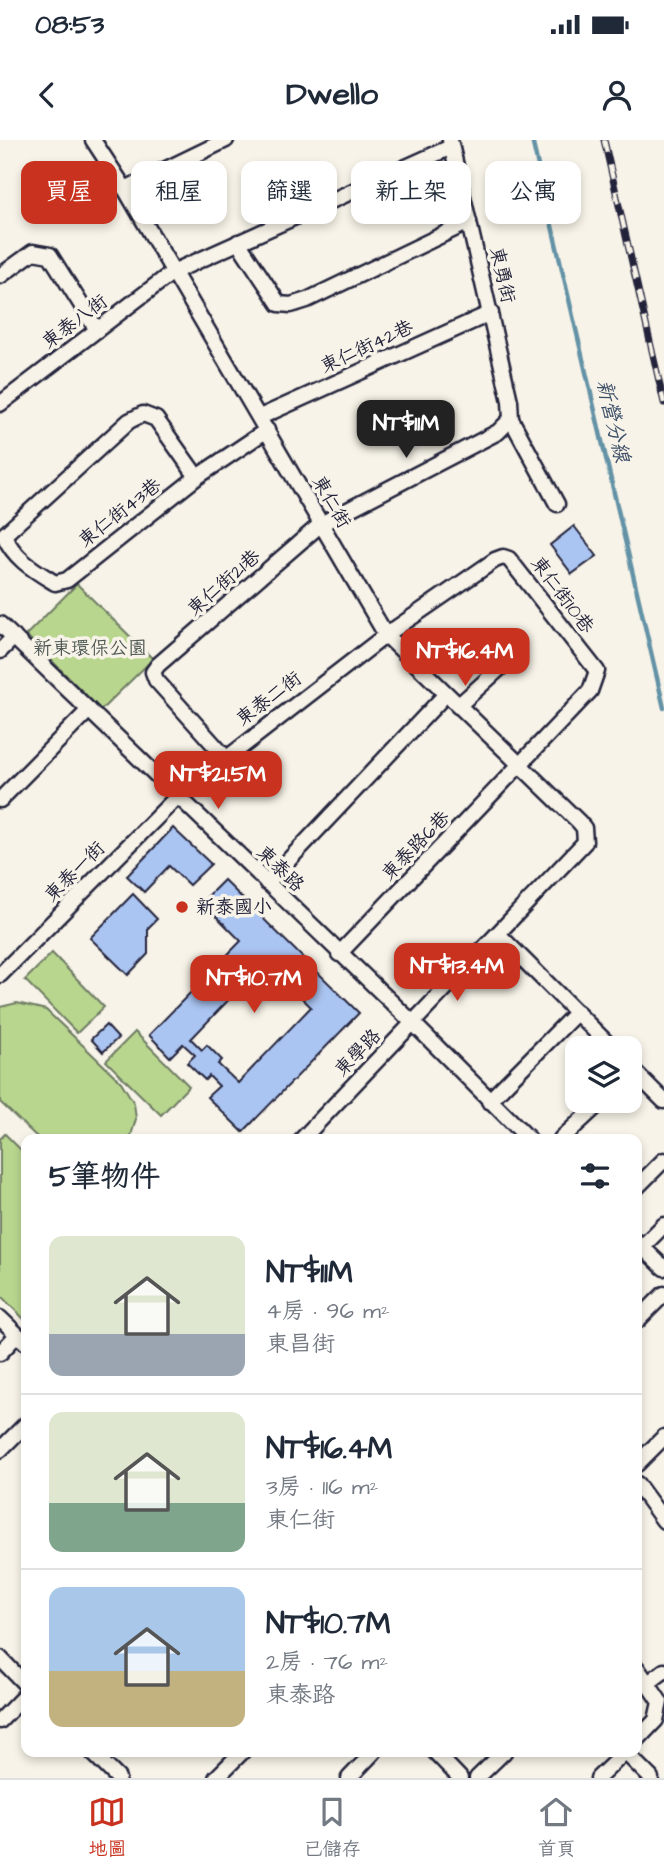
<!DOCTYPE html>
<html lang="zh-TW">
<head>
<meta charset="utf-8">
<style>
	:root { --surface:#fff; --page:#f6f6f7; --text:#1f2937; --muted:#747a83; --line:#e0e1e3; --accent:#c8321e }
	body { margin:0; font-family:"Architects Daughter","LXGW WenKai TC",sans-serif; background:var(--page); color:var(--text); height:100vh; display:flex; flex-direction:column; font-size:26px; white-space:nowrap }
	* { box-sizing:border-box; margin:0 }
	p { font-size:23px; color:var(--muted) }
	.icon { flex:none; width:38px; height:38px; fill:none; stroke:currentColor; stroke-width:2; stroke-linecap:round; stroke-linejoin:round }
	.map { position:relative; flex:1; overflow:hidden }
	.drawer { position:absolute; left:21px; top:994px; width:621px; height:623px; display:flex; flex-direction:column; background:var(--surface); border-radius:14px; box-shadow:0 4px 10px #0003 }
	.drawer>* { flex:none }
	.guide { position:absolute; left:21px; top:21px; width:623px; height:63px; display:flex; gap:14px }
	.buttons { position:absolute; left:565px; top:896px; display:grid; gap:14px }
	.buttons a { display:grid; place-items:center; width:77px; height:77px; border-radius:14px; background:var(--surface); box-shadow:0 4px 10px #0003; font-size:35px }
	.price { position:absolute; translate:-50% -60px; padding:0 16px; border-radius:14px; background:var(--accent); color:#fff; font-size:23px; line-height:46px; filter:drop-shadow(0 2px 4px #0008) }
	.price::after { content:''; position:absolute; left:50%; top:42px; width:21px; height:16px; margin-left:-10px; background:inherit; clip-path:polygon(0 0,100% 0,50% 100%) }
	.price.selected { background:#222; color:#fff }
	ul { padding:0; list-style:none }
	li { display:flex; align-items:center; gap:21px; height:175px; padding:0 28px }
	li+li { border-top:2px solid var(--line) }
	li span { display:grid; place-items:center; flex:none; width:196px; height:140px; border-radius:14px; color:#555 }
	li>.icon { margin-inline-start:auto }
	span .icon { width:84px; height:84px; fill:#fffc; stroke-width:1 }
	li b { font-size:30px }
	h2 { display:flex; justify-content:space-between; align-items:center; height:84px; padding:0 28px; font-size:30px }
	.pill { padding:0 24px; border-radius:14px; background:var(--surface); box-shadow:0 4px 10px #0003; font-size:24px; line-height:63px }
	.pill.selected { background:var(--accent); color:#fff }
	.status { display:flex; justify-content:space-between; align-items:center; height:49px; padding:0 35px; background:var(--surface); direction:ltr }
	.status svg { height:19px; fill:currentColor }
	header { display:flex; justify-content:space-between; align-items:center; height:91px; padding:0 28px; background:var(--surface); font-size:32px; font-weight:700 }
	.menu { display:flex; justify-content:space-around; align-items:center; height:98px; border-top:2px solid var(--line); background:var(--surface); font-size:19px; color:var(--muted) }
	.menu a { display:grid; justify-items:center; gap:4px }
	.menu .selected { color:var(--accent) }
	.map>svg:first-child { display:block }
	.green { fill:#b9d68e; stroke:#6e7c64; stroke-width:2 }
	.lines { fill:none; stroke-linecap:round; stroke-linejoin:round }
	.stream { stroke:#6392a6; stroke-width:4.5 }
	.building { fill:#abc5f2; stroke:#22223b; stroke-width:2; fill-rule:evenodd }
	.minor-casing { stroke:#22223b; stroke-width:19 }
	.minor { stroke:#f7f3e8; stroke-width:14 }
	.rail-casing { stroke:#22223b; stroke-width:7 }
	.rail { stroke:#f7f3e8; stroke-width:4.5; stroke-dasharray:13; stroke-linecap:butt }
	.poi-dot { fill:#c8321e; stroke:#f7f3e8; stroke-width:2.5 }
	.labels { text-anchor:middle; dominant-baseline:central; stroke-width:7; stroke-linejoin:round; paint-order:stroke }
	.street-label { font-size:19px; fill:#22223b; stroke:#f7f3e8 }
	.park-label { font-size:19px; fill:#4f5854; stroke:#f7f3e8 }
	.poi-label { font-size:19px; fill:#22223b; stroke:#f7f3e8; text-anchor:start }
	.water-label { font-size:21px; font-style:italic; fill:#3d5068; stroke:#f7f3e8 }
</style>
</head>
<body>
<div class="status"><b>08:53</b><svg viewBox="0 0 49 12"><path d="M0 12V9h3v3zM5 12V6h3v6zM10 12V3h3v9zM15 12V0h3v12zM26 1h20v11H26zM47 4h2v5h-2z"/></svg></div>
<header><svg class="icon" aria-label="back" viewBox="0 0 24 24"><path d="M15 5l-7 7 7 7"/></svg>Dwello<svg class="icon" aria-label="person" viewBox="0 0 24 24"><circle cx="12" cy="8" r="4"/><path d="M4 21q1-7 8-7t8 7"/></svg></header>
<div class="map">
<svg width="664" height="1638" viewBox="0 0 664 1638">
	<rect width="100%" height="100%" fill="#f7f3e8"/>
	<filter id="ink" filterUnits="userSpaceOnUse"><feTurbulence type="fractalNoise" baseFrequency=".0143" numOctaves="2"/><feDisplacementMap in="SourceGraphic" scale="14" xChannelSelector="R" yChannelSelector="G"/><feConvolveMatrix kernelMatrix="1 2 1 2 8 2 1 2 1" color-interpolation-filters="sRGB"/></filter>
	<g filter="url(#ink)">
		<g class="green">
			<polygon points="77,444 153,519 101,570 26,495"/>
			<polygon points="52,813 104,867 77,893 25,840"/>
			<polygon points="17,863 46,870 121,942 134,963 136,979 130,999 39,999 0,962 0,867"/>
			<polygon points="135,892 189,946 161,975 106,921"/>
			<polygon points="5,994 26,1015 26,1181 0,1155 0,999"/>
		</g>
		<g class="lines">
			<polyline class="stream" points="532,0 664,568"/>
		</g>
		<g class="building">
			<polygon points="574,386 597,416 572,434 550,405"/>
			<polygon points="173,688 211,724 189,745 169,726 144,752 127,736"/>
			<path d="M224,740L359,873L243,992L207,957L219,946L209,936L205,940L187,923L195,915L183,904L170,917L149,895L241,801L202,762ZM265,822L311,867L238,943L218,924L222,920L207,905L202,910L191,899Z"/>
			<polygon points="133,754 157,779 148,788 148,814 128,835 90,798"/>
			<polygon points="106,885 118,898 103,912 91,899"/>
		</g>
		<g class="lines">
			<g class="minor-casing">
				<g id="minor">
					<polyline points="93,0 125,49 386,495 579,682 584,688 585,702 302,999"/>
					<polyline points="450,0 510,261 511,279 557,364"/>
					<polyline points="125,49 226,0"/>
					<polyline points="238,102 279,164 291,165 307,160 469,82"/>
					<polyline points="0,136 33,112 50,115 97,190"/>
					<polyline points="0,264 173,132 451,7"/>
					<polyline points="260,277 491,173"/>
					<path d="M197,337L156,279L143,274L129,281L4,395C14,419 34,430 55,443L67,440L197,337L267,290"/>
					<polyline points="0,484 413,883 529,999"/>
					<polyline points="0,511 14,497"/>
					<polyline points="458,566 511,518"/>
					<polyline points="225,617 156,540 153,532 158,525 321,384 498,292 511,279"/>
					<polyline points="0,660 89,570"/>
					<polyline points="267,743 446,554"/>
					<polyline points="499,795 612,908"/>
					<polyline points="0,835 178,656 386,495 495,420 503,417 509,419 597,531 590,551 339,814"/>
					<polyline points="630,927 664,961"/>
					<polyline points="489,961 577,872"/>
					<polyline points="561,999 602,961"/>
					<polyline points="637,1047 664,1020"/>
					<polyline points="637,1102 664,1128"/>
					<polyline points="642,1107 664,1085"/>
					<polyline points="0,1178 26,1203"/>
					<polyline points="637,1181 664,1154"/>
					<polyline points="0,1213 17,1195"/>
					<polyline points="0,1310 26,1284"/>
					<polyline points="637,1324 664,1297"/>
					<polyline points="637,1344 664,1381"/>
					<polyline points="0,1518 26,1545"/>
					<polyline points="637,1528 660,1562 656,1580 637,1600"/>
					<polyline points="648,1543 664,1531"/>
					<polyline points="0,1581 26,1554"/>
					<polyline points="92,1612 118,1638"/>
					<polyline points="435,1612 460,1638"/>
					<polyline points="625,1612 651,1638"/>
					<polyline points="216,1638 242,1612"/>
					<polyline points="349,1638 374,1612"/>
					<polyline points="477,1638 504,1612"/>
					<polyline points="598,1638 625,1612"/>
				</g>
			</g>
			<use href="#minor" class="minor"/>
			<g class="rail-casing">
				<polyline id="rail" points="604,0 664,263"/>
			</g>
			<use href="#rail" class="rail"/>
		</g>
	</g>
	<circle class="poi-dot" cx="182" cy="767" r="7"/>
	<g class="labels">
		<g class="street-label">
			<text transform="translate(502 135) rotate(77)">東勇街</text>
			<text transform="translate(75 182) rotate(-37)">東泰八街</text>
			<text transform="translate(367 207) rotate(-25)">東仁街42巷</text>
			<text transform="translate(331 362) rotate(60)">東仁街</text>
			<text transform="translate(120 373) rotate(-38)">東仁街43巷</text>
			<text transform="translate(224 443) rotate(-41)">東仁街21巷</text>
			<text transform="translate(562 455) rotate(53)">東仁街10巷</text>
			<text transform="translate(269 559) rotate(-37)">東泰二街</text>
			<text transform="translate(416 706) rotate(-46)">東泰路6巷</text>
			<text transform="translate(280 729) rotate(44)">東泰路</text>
			<text transform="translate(75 732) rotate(-45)">東泰一街</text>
			<text transform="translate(358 913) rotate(-46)">東學路</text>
		</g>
		<g class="park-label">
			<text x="90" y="508">新東環保公園</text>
		</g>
		<g class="poi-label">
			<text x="196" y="767">新泰國小</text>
		</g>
		<g class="water-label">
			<text transform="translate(613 281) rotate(77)">新營分線</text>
		</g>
	</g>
</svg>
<div class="buttons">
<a><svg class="icon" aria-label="layers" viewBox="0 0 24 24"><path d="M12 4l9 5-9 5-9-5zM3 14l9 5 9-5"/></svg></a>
</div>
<b class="price selected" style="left:406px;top:320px">NT$11M</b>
<b class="price" style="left:465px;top:548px">NT$16.4M</b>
<b class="price" style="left:218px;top:671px">NT$21.5M</b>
<b class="price" style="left:457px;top:863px">NT$13.4M</b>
<b class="price" style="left:254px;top:875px">NT$10.7M</b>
<div class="guide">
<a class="pill selected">買屋</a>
<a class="pill">租屋</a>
<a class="pill">篩選</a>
<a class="pill">新上架</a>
<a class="pill">公寓</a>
</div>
<section class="drawer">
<h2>5筆物件<svg class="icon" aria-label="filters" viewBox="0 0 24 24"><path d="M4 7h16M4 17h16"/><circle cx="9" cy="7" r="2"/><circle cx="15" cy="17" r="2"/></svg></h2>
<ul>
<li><span style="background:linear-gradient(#dfe7d0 70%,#9aa5b1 0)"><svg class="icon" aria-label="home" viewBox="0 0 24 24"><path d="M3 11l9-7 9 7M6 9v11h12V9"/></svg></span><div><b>NT$11M</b><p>4房 · 96 m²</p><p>東昌街</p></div></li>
<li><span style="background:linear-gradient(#dfe7d0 65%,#7fa58c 0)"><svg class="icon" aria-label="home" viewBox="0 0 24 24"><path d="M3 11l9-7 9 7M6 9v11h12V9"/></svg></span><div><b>NT$16.4M</b><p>3房 · 116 m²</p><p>東仁街</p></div></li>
<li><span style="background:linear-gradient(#a9c7e8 60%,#c2b280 0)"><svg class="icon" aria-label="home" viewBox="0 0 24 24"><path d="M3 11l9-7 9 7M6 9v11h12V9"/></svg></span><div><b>NT$10.7M</b><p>2房 · 76 m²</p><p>東泰路</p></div></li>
</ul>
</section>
</div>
<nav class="menu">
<a class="selected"><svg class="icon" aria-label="map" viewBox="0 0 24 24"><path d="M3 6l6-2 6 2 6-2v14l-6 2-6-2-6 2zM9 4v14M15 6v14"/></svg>地圖</a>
<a><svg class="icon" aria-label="saved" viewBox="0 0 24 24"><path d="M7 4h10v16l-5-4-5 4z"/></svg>已儲存</a>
<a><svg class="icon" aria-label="home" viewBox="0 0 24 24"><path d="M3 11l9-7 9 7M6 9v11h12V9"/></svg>首頁</a>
</nav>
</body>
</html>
